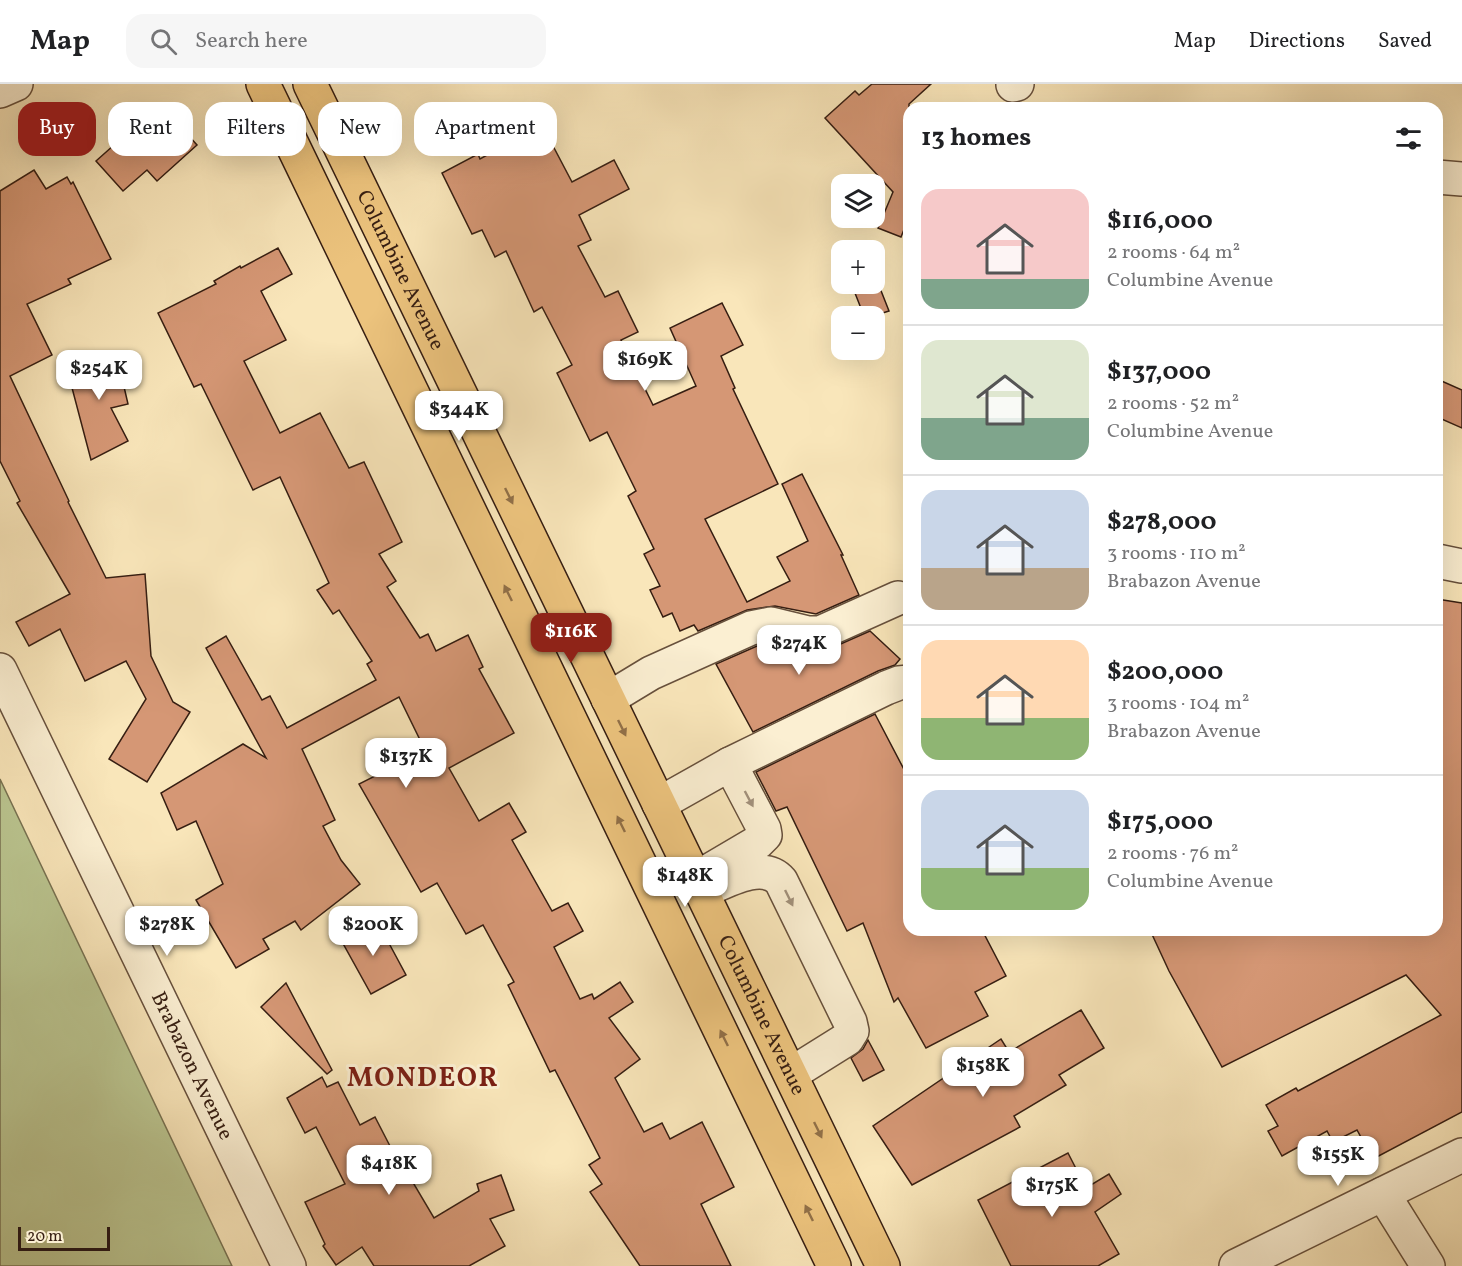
<!DOCTYPE html>
<html lang="en">
<head>
<meta charset="utf-8">
<style>
	:root { --surface:#fff; --page:#f6f6f6; --text:#202124; --muted:#757577; --line:#e0e0e0; --accent:#8f2418 }
	body { margin:0; font-family:Vollkorn,serif; background:var(--page); color:var(--text); height:100vh; display:flex; flex-direction:column; font-size:22px; white-space:nowrap }
	* { box-sizing:border-box; margin:0 }
	p { font-size:20px; color:var(--muted) }
	.icon { flex:none; width:33px; height:33px; fill:none; stroke:currentColor; stroke-width:2; stroke-linecap:round; stroke-linejoin:round }
	.map { position:relative; flex:1; overflow:hidden }
	.panel { position:absolute; left:903px; top:18px; width:540px; height:834px; display:flex; flex-direction:column; background:var(--surface); border-radius:18px; box-shadow:0 6px 24px #0002 }
	.panel>* { flex:none }
	.guide { position:absolute; left:18px; top:18px; width:570px; height:54px; display:flex; gap:12px }
	.controls { position:absolute; left:831px; top:90px; display:grid; gap:12px }
	.controls a { display:grid; place-items:center; width:54px; height:54px; border-radius:12px; background:var(--surface); box-shadow:0 6px 24px #0002; font-size:30px }
	.scale { position:absolute; left:18px; bottom:15px; width:92px; box-sizing:border-box; padding-left:6px; border:3px solid #361e12; border-top:0; font-size:16px; line-height:21px; white-space:nowrap; color:#361e12; -webkit-text-stroke:4px #fbefd2; paint-order:stroke }
	.price { position:absolute; translate:-50% -51px; padding:0 14px; border-radius:12px; background:#fff; color:#222; font-size:20px; line-height:39px; filter:drop-shadow(0 2px 3px #0008) }
	.price::after { content:''; position:absolute; left:50%; top:36px; width:18px; height:14px; margin-left:-9px; background:inherit; clip-path:polygon(0 0,100% 0,50% 100%) }
	.price.active { background:var(--accent); color:#fff }
	ul { padding:0; list-style:none }
	li { display:flex; align-items:center; gap:18px; height:150px; padding:0 18px }
	li+li { border-top:2px solid var(--line) }
	li span { display:grid; place-items:center; flex:none; width:168px; height:120px; border-radius:18px; color:#555 }
	li>.icon { margin-inline-start:auto }
	span .icon { width:72px; height:72px; fill:#fffc; stroke-width:1 }
	li b { font-size:26px }
	h2 { display:flex; justify-content:space-between; align-items:center; height:72px; padding:0 18px; font-size:26px }
	.tag { padding:0 21px; border-radius:18px; background:var(--surface); box-shadow:0 6px 24px #0002; font-size:21px; line-height:54px }
	.tag.active { background:var(--accent); color:#fff }
	header { display:flex; align-items:center; gap:36px; box-sizing:border-box; height:84px; padding:0 30px; background:var(--surface); border-bottom:2px solid var(--line) }
	header strong { font-size:28px }
	nav { display:flex; gap:33px; margin-inline-start:auto; font-size:21px }
	.search { width:420px; height:54px; background:var(--page); display:flex; align-items:center; gap:15px; box-sizing:border-box; padding:0 21px; border-radius:18px; color:var(--muted); font-size:22px }
	.map>svg:first-child { display:block }
	.green { fill:#bbc691; stroke:#787252; stroke-width:1.5 }
	.building { fill:#d59775; stroke:#361e12; stroke-width:1.5 }
	.lines { fill:none; stroke-linecap:round; stroke-linejoin:round }
	.minor-casing { stroke:#67503c; stroke-width:36 }
	.major-casing { stroke:#361e12; stroke-width:36 }
	.minor { stroke:#fbefd2; stroke-width:33 }
	.major { stroke:#ecc37d; stroke-width:33 }
	.oneway { fill:#917048 }
	.oneway2 { fill:#a2917c }
	.labels { text-anchor:middle; dominant-baseline:central; stroke-width:6; stroke-linejoin:round; paint-order:stroke }
	.street-label { font-size:21px; fill:#361e12; stroke:#fbefd2 }
	.district-label { font-size:27px; font-weight:bold; letter-spacing:1.5px; fill:#7a1f14; stroke:#fbefd2 }
</style>
</head>
<body>
<header>
<strong>Map</strong>
<div class="search"><svg class="icon" aria-label="search" viewBox="0 0 24 24"><circle cx="10" cy="10" r="6"/><path d="M15 15l6 6"/></svg>Search here</div>
<nav><a>Map</a><a>Directions</a><a>Saved</a></nav>
</header>
<div class="map">
<svg width="1462" height="1182" viewBox="0 0 1462 1182">
	<rect width="100%" height="100%" fill="#f9e6ba"/>
	<filter id="stains"><feTurbulence type="fractalNoise" baseFrequency=".00333" numOctaves="4"/><feColorMatrix values="0 0 0 0 .2 0 0 0 0 .09 0 0 0 0 .02 0 0 0 .5 -.17"/></filter>
	<radialGradient id="worn" r=".72"><stop offset=".6" stop-color="#630" stop-opacity="0"/><stop offset="1" stop-color="#630" stop-opacity=".3"/></radialGradient>
	<polygon class="green" points="0,695 232,1182 0,1182"/>
	<g class="building">
		<polygon points="872,0 931,0 909,20 909,133 901,153 878,144 893,108 825,34 855,7 859,11"/>
		<polygon points="160,20 197,61 157,97 147,86 123,107 96,77"/>
		<polygon points="542,41 572,98 614,76 629,105 579,131 591,156 578,162 605,213 618,207 638,248 621,256 653,321 696,302 670,244 722,219 743,261 721,272 735,304 733,305 778,400 705,435 747,518 790,497 777,473 808,457 782,400 802,390 843,471 841,471 859,511 816,530 775,522 747,526 698,547 694,541 680,547 672,529 663,533 650,506 660,502 644,470 654,465 628,412 636,407 607,348 590,357 557,289 572,281 542,223 534,228 506,167 495,173 482,146 472,150 442,89 478,70 480,75"/>
		<polygon points="34,86 46,105 67,93 71,100 73,98 111,175 68,195 71,200 27,220 52,271 10,292 69,417 68,418 106,494 145,490 151,572 173,618 190,628 147,698 109,675 146,615 126,577 85,597 60,545 29,562 16,538 70,510 17,419 20,417 0,377 0,107"/>
		<polygon points="278,164 292,190 261,207 286,256 244,277 280,349 320,329 349,384 364,378 402,458 379,470 396,497 387,503 420,554 428,550 436,567 468,551 483,583 479,585 514,649 449,684 479,737 509,719 526,748 512,756 552,827 568,819 583,847 554,863 580,915 592,910 594,915 620,898 633,918 609,934 640,975 615,994 644,1048 662,1039 670,1055 702,1038 734,1103 701,1120 731,1182 640,1182 590,1108 602,1100 589,1081 600,1074 555,986 550,988 508,901 514,898 483,841 466,850 437,799 421,808 359,700 397,681 392,672 421,658 399,613 302,665 335,736 323,742 341,776 360,800 301,846 295,837 263,855 269,865 236,884 196,816 223,800 196,737 177,746 161,709 243,660 266,674 206,564 226,552 262,616 270,612 287,644 376,596 367,580 372,577 339,526 333,530 317,506 329,499 280,393 253,406 201,300 194,303 158,229 216,200 214,197 240,182 241,184"/>
		<polygon points="876,194 889,227 873,232 864,232 853,204 863,200 874,200"/>
		<polygon points="116,268 128,320 111,324 128,357 91,376 66,281"/>
		<polygon points="1437,295 1462,306 1462,344 1437,333"/>
		<polygon points="1437,515 1462,519 1462,1028 1373,1075 1357,1046 1333,1058 1327,1047 1282,1072 1268,1047 1278,1042 1266,1021 1296,1004 1298,1007 1441,931 1406,891 1222,983 1169,887 1150,846 1437,846"/>
		<polygon points="870,547 900,575 895,581 878,587 753,648 716,580 757,562 771,559 804,567 827,566"/>
		<polygon points="875,630 909,695 909,846 982,846 1006,892 975,908 988,932 926,964 898,914 894,918 863,839 847,847 787,723 776,727 756,688"/>
		<polygon points="377,837 406,891 371,910 340,854"/>
		<polygon points="286,899 332,986 327,990 261,923"/>
		<polygon points="1081,926 1104,964 1059,991 1066,1001 1014,1032 1020,1043 912,1101 873,1042 1001,955 1009,968"/>
		<polygon points="868,956 884,986 863,997 851,974 863,965"/>
		<polygon points="322,993 327,1003 338,998 360,1041 375,1033 408,1097 411,1095 434,1134 479,1107 477,1100 501,1091 514,1126 490,1135 505,1162 469,1182 374,1182 362,1163 336,1181 323,1162 325,1160 305,1118 345,1100 316,1043 305,1049 287,1014"/>
		<polygon points="1068,1069 1086,1104 1109,1090 1121,1110 1095,1128 1119,1170 1098,1182 1011,1182 978,1116"/>
	</g>
	<g class="lines">
		<g class="minor-casing">
			<g id="minor">
				<polyline points="1013,1 1017,0"/>
				<polyline points="0,7 16,0"/>
				<polyline points="1437,93 1462,95"/>
				<polyline points="1437,477 1462,482"/>
				<path id="s1" d="M0,586L289,1182"/>
				<polyline points="608,615 651,589 751,544 771,540 808,549 820,549 898,514"/>
				<polyline points="730,680 886,604 899,599 909,598"/>
				<polyline points="659,720 730,680 764,745 765,751 758,758 702,791"/>
				<path d="M701,808C723,799 762,775 781,797L850,938L852,947L847,955L791,990"/>
				<polyline points="1383,1110 1428,1182"/>
				<polyline points="1236,1182 1462,1071"/>
			</g>
		</g>
		<g class="major-casing">
			<g id="major">
				<polyline points="263,0 834,1182"/>
				<path id="s2" d="M310,0L883,1182"/>
			</g>
		</g>
		<use href="#minor" class="minor"/>
		<use href="#major" class="major"/>
	</g>
	<defs><path id="oneway-solid" d="M-6-.8H1V-3.2L6.5 0L1 3.2V.8H-6Z" transform="scale(1.5)"/></defs>
	<g class="oneway">
		<use href="#oneway-solid" transform="translate(509 412) rotate(64)"/>
		<use href="#oneway-solid" transform="translate(508 509) rotate(-116)"/>
		<use href="#oneway-solid" transform="translate(622 644) rotate(64)"/>
		<use href="#oneway-solid" transform="translate(621 740) rotate(-116)"/>
		<use href="#oneway-solid" transform="translate(724 954) rotate(-116)"/>
		<use href="#oneway-solid" transform="translate(818 1046) rotate(64)"/>
		<use href="#oneway-solid" transform="translate(809 1129) rotate(-116)"/>
	</g>
	<g class="oneway2">
		<use href="#oneway-solid" transform="translate(749 715) rotate(62)"/>
		<use href="#oneway-solid" transform="translate(789 814) rotate(64)"/>
	</g>
	<g class="labels">
		<g class="street-label">
			<text stroke="none"><textPath href="#s2" startOffset="207">Columbine Avenue</textPath></text>
			<text stroke="none"><textPath href="#s2" startOffset="1035">Columbine Avenue</textPath></text>
			<text stroke="none"><textPath href="#s1" startOffset="440">Brabazon Avenue</textPath></text>
		</g>
		<g class="district-label">
			<text x="423" y="995">MONDEOR</text>
		</g>
	</g>
	<rect width="100%" height="100%" filter="url(#stains)"/>
	<rect width="100%" height="100%" fill="url(#worn)"/>
</svg>
<div class="controls">
<a><svg class="icon" aria-label="layers" viewBox="0 0 24 24"><path d="M12 4l9 5-9 5-9-5zM3 14l9 5 9-5"/></svg></a>
<a>+</a>
<a>−</a>
</div>
<div class="scale">20 m</div>
<b class="price" style="left:645px;top:308px">$169K</b>
<b class="price" style="left:99px;top:317px">$254K</b>
<b class="price" style="left:459px;top:358px">$344K</b>
<b class="price active" style="left:571px;top:580px">$116K</b>
<b class="price" style="left:799px;top:592px">$274K</b>
<b class="price" style="left:406px;top:705px">$137K</b>
<b class="price" style="left:685px;top:824px">$148K</b>
<b class="price" style="left:167px;top:873px">$278K</b>
<b class="price" style="left:373px;top:873px">$200K</b>
<b class="price" style="left:983px;top:1014px">$158K</b>
<b class="price" style="left:1338px;top:1103px">$155K</b>
<b class="price" style="left:389px;top:1112px">$418K</b>
<b class="price" style="left:1052px;top:1134px">$175K</b>
<div class="guide">
<a class="tag active">Buy</a>
<a class="tag">Rent</a>
<a class="tag">Filters</a>
<a class="tag">New</a>
<a class="tag">Apartment</a>
</div>
<section class="panel">
<h2>13 homes<svg class="icon" aria-label="filters" viewBox="0 0 24 24"><path d="M4 7h16M4 17h16"/><circle cx="9" cy="7" r="2"/><circle cx="15" cy="17" r="2"/></svg></h2>
<ul>
<li><span style="background:linear-gradient(#f6c9c9 75%,#7fa58c 0)"><svg class="icon" aria-label="home" viewBox="0 0 24 24"><path d="M3 11l9-7 9 7M6 9v11h12V9"/></svg></span><div><b>$116,000</b><p>2 rooms · 64 m²</p><p>Columbine Avenue</p></div></li>
<li><span style="background:linear-gradient(#dfe7d0 65%,#7fa58c 0)"><svg class="icon" aria-label="home" viewBox="0 0 24 24"><path d="M3 11l9-7 9 7M6 9v11h12V9"/></svg></span><div><b>$137,000</b><p>2 rooms · 52 m²</p><p>Columbine Avenue</p></div></li>
<li><span style="background:linear-gradient(#c9d6e8 65%,#b9a48a 0)"><svg class="icon" aria-label="home" viewBox="0 0 24 24"><path d="M3 11l9-7 9 7M6 9v11h12V9"/></svg></span><div><b>$278,000</b><p>3 rooms · 110 m²</p><p>Brabazon Avenue</p></div></li>
<li><span style="background:linear-gradient(#ffd9b3 65%,#8fb573 0)"><svg class="icon" aria-label="home" viewBox="0 0 24 24"><path d="M3 11l9-7 9 7M6 9v11h12V9"/></svg></span><div><b>$200,000</b><p>3 rooms · 104 m²</p><p>Brabazon Avenue</p></div></li>
<li><span style="background:linear-gradient(#c9d6e8 65%,#8fb573 0)"><svg class="icon" aria-label="home" viewBox="0 0 24 24"><path d="M3 11l9-7 9 7M6 9v11h12V9"/></svg></span><div><b>$175,000</b><p>2 rooms · 76 m²</p><p>Columbine Avenue</p></div></li>
</ul>
</section>
</div>
</body>
</html>
